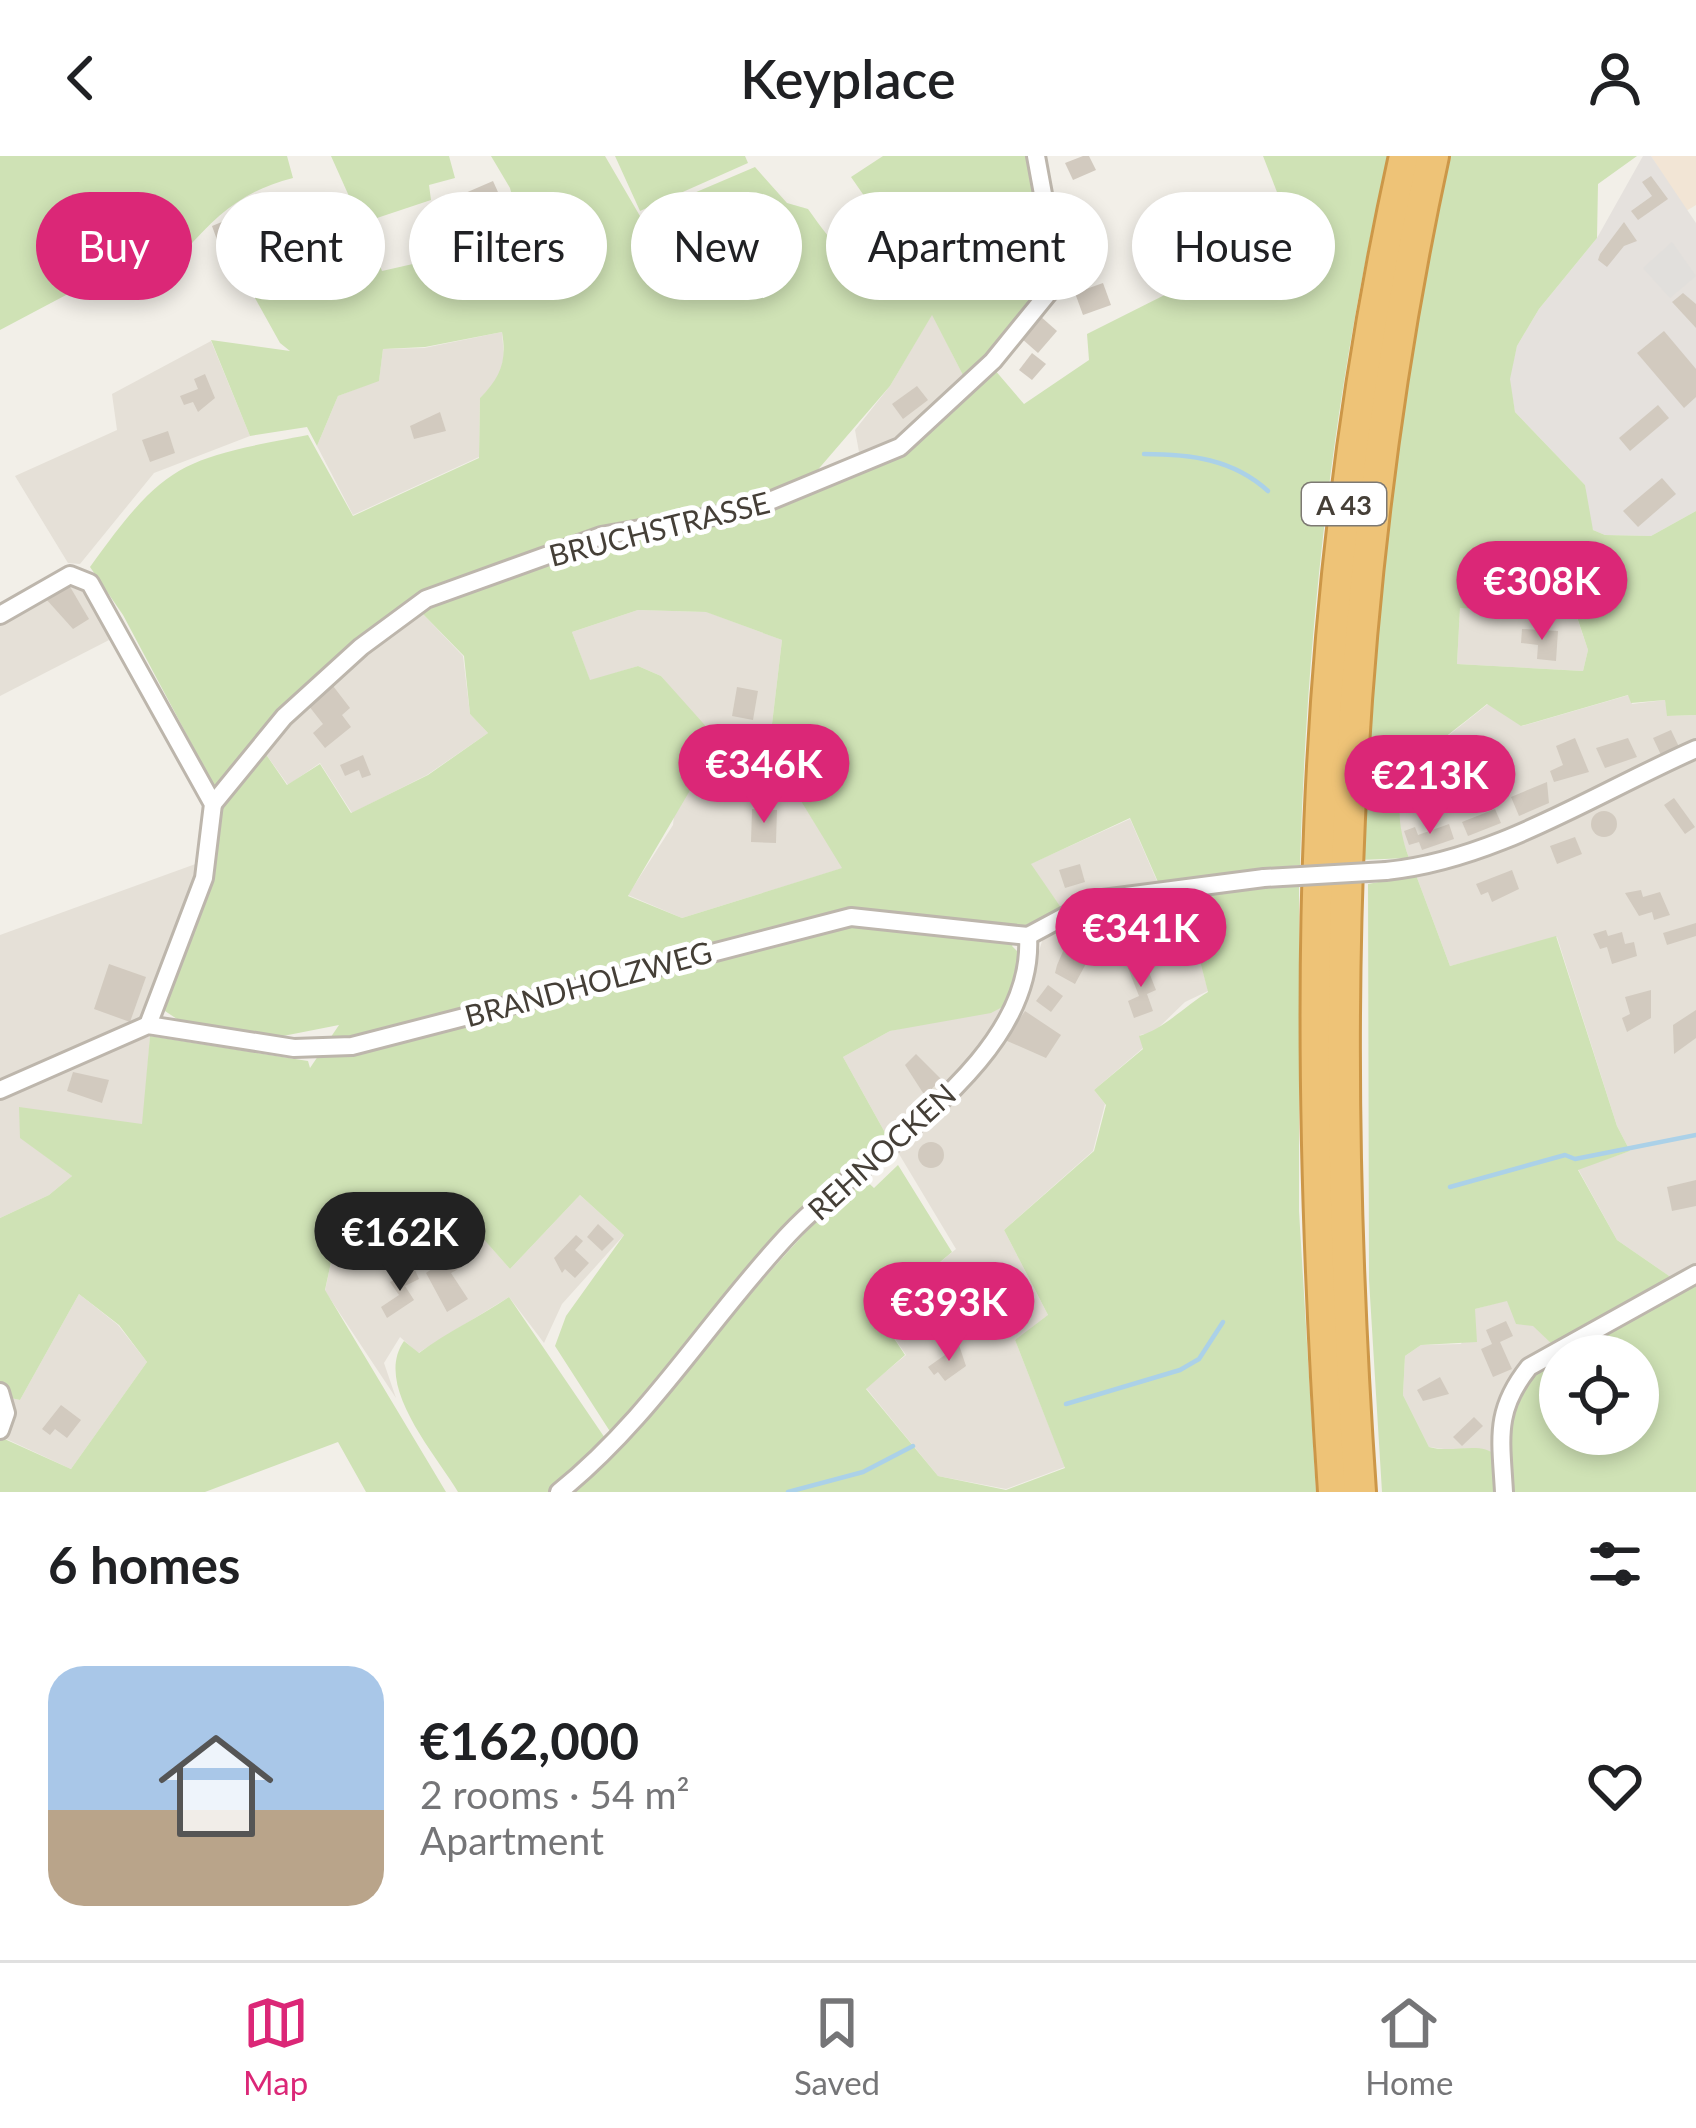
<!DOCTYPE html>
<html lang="en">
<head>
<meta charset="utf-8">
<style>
	:root { --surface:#fff; --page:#f2f2f2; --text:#202124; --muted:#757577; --line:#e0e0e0; --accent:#db2777 }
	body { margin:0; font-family:Lato,sans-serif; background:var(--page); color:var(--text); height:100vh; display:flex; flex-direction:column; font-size:45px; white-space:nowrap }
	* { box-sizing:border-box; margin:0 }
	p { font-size:39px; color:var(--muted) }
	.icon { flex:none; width:66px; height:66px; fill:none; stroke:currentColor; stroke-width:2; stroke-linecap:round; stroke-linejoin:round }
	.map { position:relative; height:1336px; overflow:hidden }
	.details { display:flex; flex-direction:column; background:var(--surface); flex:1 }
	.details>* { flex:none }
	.top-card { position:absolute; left:36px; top:36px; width:1626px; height:108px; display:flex; gap:24px }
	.buttons { position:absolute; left:1539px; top:1179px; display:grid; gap:24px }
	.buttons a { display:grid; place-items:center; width:120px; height:120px; border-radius:50%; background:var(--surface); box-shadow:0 6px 18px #0003; font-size:60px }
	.price { position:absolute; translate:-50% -102px; padding:0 27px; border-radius:42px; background:var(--accent); color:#fff; font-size:39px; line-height:78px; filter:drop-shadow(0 3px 6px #0008) }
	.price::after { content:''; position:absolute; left:50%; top:72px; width:36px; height:27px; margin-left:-18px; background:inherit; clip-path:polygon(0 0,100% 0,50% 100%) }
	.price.selected { background:#222; color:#fff }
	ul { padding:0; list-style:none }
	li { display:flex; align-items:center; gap:36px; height:300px; padding:0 48px }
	li span { display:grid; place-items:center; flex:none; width:336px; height:240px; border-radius:36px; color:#555 }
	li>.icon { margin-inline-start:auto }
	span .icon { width:144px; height:144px; fill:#fffc; stroke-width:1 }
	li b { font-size:51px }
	h2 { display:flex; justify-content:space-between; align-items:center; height:144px; padding:0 48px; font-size:51px }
	.chip { padding:0 42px; border-radius:54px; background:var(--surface); box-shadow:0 6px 18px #0003; font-size:42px; line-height:108px }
	.chip.selected { background:var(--accent); color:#fff }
	header { display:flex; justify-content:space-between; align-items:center; height:156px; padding:0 48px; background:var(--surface); font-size:54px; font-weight:600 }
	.menu { display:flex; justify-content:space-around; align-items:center; height:168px; border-top:3px solid var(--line); background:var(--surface); font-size:33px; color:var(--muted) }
	.menu a { display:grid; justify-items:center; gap:6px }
	.menu .selected { color:var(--accent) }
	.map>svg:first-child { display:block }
	.residential { fill:#e5e0d7 }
	.commercial { fill:#f2e5d5 }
	.industrial { fill:#e5e1dd }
	.green { fill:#cfe2b5; fill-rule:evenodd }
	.parking { fill:#e1dfdc }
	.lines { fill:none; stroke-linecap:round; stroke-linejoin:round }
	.stream { stroke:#abd1e8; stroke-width:4.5 }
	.building { fill:#d2cabf }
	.street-casing { stroke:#bdb6ac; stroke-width:22 }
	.highway-casing { stroke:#cc9748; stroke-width:36 }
	.street { stroke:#fff; stroke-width:16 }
	.highway { stroke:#eec377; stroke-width:30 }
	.street-bridge-casing { stroke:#bdb6ac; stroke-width:22; stroke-linecap:butt }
	.street-bridge { stroke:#fff; stroke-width:16 }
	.labels { text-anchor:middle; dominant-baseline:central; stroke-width:10; stroke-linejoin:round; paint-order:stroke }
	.shield { fill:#fff; stroke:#7d7973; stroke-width:3 }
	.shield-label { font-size:27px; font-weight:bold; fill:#453f37 }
	.street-label { font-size:30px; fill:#453f37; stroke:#fff }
</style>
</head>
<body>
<header><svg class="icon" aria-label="back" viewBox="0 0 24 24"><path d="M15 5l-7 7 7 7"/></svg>Keyplace<svg class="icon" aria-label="person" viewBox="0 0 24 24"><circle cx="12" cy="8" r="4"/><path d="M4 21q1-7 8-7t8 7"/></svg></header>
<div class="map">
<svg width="1696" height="1336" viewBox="0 0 1696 1336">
	<rect width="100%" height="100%" fill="#f2efe8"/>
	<g class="residential">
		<polygon points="932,158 966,225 861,307 855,274 890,230"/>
		<polygon points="502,176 504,201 499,223 480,242 479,301 353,359 317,290 338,240 379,224 383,193 424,192"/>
		<polygon points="211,185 250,280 154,317 80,408 68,407 15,320 117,274 112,238"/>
		<polygon points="65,427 78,428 113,482 0,540 0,466"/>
		<polygon points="1460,451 1576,459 1588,494 1583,515 1457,508"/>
		<polygon points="418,453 463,500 470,558 488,577 427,619 352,657 320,607 288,629 263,594 296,555"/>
		<polygon points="638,454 707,456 782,484 770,585 782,598 782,614 843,712 682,762 628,739 673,669 686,550 661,520 638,510 590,525 572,476"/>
		<polygon points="1629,539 1632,548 1665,544 1668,560 1696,559 1696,1113 1675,1124 1617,1084 1578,1013 1630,995 1617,970 1557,781 1450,810 1416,719 1435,707 1409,702 1397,668 1410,610 1488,548 1522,570"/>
		<polygon points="1130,663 1160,732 1062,753 1030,708"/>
		<polygon points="201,706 141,862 0,932 0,779"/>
		<polygon points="1203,733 1191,770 1208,835 1185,846 1154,876 1140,879 1143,892 1094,934 1105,948 1093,995 1004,1074 1049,1161 1015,1184 1065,1311 1006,1333 938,1320 866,1232 906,1199 878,1158 956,1093 896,993 1022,850 1043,782 1055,770 1092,751"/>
		<polygon points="1008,848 951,927 888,982 843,901 890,875"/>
		<polygon points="150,881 143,968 21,982 72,1020 49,1039 0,1062 0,936 118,884"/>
		<polygon points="580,1039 624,1079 562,1148 544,1187 509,1141 418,1197 400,1181 384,1207 396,1242 325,1135 333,1097 452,1046 510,1113"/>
		<polygon points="79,1138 118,1169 147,1206 71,1313 0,1280 6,1241 20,1244"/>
		<polygon points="1508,1144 1555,1191 1516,1221 1501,1241 1497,1300 1429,1291 1403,1239 1405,1200 1421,1189 1461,1188 1475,1153"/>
	</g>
	<polygon class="commercial" points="1651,0 1696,0 1696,49 1686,55"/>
	<polygon class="industrial" points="1643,0 1651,0 1696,67 1696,355 1651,380 1605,379 1593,374 1588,362 1585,329 1515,256 1509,223 1517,190 1539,153 1597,82"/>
	<g class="green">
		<path d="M0,0H287L293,22C243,35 219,57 185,95L168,85L0,174Z"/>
		<path d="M331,0H449L455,22L429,29L431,44L362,67L382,115L523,83L510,32L491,0H605L640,60L755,11L787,47L808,53C835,91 855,118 904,126L876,57L851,21L883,0H1028L1051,123L966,225L932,159L890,230L809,324L751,347L598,376L420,440L263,575L214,630L123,459L90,411C166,305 182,303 308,279L353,360L479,302L480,242C501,221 507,205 502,176L425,191L383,193L379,225L338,240L317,290L307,271L250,280L211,184L290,195L280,187L250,133L290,119L361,67Z"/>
		<polygon points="615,0 745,0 748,7 640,55"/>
		<path d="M1263,0H1388C1334,232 1307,470 1300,709L1158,726L1130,662L1031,708L1062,753L1023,770L1012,790L1020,798L1018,827L1008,848L991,857L890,875L843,901L888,982L611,1277L555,1190L566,1160L624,1079L580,1039L510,1113L451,1046L333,1097L325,1134L446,1336H366L338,1286L205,1336H0V1281L71,1313L147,1206L119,1169L79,1138L20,1244L6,1241L0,1228V1062L49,1039L72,1020L20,982L19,951L142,968L150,880L308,905L310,912L339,869L283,880L183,867L165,855L164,844L217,702L221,655L263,594L287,629L320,608L351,657L428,619L488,577L470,558L464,500L418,453L616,380L767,353L898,300L994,213L1024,248L1089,204L1087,178L1292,75ZM638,454L706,456L782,484L770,585L782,598V614L842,712L682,762L628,740L719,585L661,520L638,510L590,524L572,476Z"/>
		<path d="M1451,0H1637L1598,28L1597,82L1539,153L1517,190L1510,223L1515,256L1585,329L1593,374L1605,379L1651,380L1696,355V559L1667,560L1665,544L1631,547L1628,539L1521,570L1487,548C1429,596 1378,617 1409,702L1359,704C1376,467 1396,232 1451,0ZM1460,452L1576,458L1588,494L1583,515L1457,508Z"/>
		<path d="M1416,719L1450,810L1556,780L1617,970L1630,995L1578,1014L1617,1084L1675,1124L1555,1191L1533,1170L1516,1168L1507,1145L1475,1153L1477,1186L1421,1189L1405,1200L1403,1239L1429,1291C1454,1298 1480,1284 1497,1300L1500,1336H1382L1369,1124L1368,728Z"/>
		<path d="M1299,729V1055L1316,1336H569C677,1239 755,1118 862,1021L874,1032L898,1009L952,1096L878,1158L905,1199L866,1233L938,1320L1006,1334L1065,1312L1015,1184L1048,1159L1004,1074L1094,995L1106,949L1094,934L1143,893L1139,880C1164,873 1186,849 1208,836L1191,770L1204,733Z"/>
		<path d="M1696,1128V1336H1508C1505,1279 1506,1229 1560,1200V1278H1638V1200H1560Z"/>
		<path d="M509,1141L609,1288L552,1336H458C435,1297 373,1229 404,1185L419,1197C448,1175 478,1162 509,1141Z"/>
	</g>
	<polygon class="parking" points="1672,86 1696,120 1670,142 1643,112"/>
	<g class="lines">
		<g class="stream">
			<path d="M1144,298C1190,298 1233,303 1268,335"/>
			<polyline points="1450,1031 1565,999 1575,1003 1696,979"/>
			<polyline points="1066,1248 1180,1214 1199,1203 1223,1166"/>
			<polyline points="788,1336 863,1316 913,1290"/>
		</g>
	</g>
	<g class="building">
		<polygon points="1083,0 1089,0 1096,14 1073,24 1065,7"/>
		<polygon points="1651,20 1668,43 1638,64 1631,55 1652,40 1642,26"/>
		<polygon points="493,25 502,45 484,54 490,68 472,76 456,41"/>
		<polygon points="229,63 242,80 271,67 278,95 264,102 261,95 249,100 246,93 224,103 212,70"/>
		<polygon points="1624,66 1637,85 1624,90 1607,111 1598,104 1600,98"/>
		<polygon points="1103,127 1111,149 1083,159 1075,137"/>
		<polygon points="1683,137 1696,148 1696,172 1672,146"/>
		<polygon points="1040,160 1057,175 1038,197 1021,182"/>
		<polygon points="1664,175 1696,213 1696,241 1684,252 1637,197"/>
		<polygon points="1032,197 1046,208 1032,224 1019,214"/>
		<polygon points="205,218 215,242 198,256 193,246 184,249 180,240 198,233 194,223"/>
		<polygon points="917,230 928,244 903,263 892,248"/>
		<polygon points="1658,249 1669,262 1630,295 1619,282"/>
		<polygon points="440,256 446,275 414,283 410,270"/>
		<polygon points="168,275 175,297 150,306 142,284"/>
		<polygon points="1662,322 1676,338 1638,371 1623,355"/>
		<polygon points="69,429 89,463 73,473 46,443"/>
		<polygon points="1522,473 1558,475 1556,505 1537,503 1538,489 1521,487"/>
		<polygon points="330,526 350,552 342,559 351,571 325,592 313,577 323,568 305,545"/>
		<polygon points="737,531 758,535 753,564 732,560"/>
		<polygon points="1671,574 1680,593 1662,601 1653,582"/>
		<polygon points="1575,582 1589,616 1554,626 1550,615 1563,609 1556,590"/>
		<polygon points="1628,582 1637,601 1605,612 1596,592"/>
		<polygon points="363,599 371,619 362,622 359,614 345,620 340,609"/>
		<polygon points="1547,626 1549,647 1519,660 1511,641"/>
		<polygon points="1674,642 1695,671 1685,678 1664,649"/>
		<polygon points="752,653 777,654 776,687 751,686"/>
		<polygon points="1495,653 1501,667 1468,680 1462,666"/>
		<circle cx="1604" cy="668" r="13"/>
		<polygon points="1449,668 1454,683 1422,694 1419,686 1409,689 1404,675 1415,671 1418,679"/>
		<polygon points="1575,681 1582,698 1557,708 1550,690"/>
		<polygon points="1080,708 1085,726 1065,732 1059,714"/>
		<polygon points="1512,714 1519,733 1492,746 1488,736 1481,739 1476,728"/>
		<polygon points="1641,734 1643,741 1660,736 1670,759 1654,764 1652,756 1639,760 1625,737"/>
		<polygon points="1166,738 1170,759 1151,763 1155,782 1135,786 1126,746"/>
		<polygon points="1696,767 1696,780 1667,789 1663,777"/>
		<polygon points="1606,774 1608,780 1622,776 1625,788 1634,786 1637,800 1612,808 1607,791 1600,793 1593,778"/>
		<polygon points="1085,775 1096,789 1075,828 1055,817 1057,809 1071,777 1077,782"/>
		<polygon points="1145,806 1156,834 1147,838 1153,855 1134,862 1128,845 1139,840 1128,812"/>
		<polygon points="109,808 146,821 130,866 94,853"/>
		<polygon points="1048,829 1063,840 1051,856 1036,845"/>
		<polygon points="1651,834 1651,862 1627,876 1622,862 1630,858 1625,841"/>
		<polygon points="1696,854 1696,882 1674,898 1673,869"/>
		<polygon points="1025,855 1061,879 1046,902 1005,884"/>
		<polygon points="916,898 941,923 925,940 905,909"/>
		<polygon points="73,916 109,924 102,947 67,935"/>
		<circle cx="931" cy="999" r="13"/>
		<polygon points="1696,1024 1696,1050 1672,1055 1667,1031"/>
		<polygon points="598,1068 614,1083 602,1095 587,1081"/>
		<polygon points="576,1079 583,1085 575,1094 589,1107 575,1122 565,1113 562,1117 554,1102"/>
		<polygon points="454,1098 462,1111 451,1117 468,1143 447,1156 426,1117"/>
		<polygon points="415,1114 419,1123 405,1130 414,1144 387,1162 381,1151 399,1139 390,1126"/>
		<polygon points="1506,1165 1513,1180 1500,1186 1512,1213 1493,1221 1481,1193 1492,1188 1486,1174"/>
		<polygon points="959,1189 966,1210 945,1225 938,1216 934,1219 928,1211"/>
		<polygon points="1440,1221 1449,1238 1423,1245 1417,1234"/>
		<polygon points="61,1249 81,1264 67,1282 55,1273 50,1279 42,1273"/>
		<polygon points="1474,1261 1483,1270 1462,1290 1453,1281"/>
	</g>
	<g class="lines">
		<g class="street-casing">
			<g id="street">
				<polyline points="0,459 70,419 90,427 213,648 204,722 148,869"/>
				<polyline points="213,648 284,561 361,491 426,443 601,380 748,354 900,291 993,205 1054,130 1057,114 1036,0"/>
				<path d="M1386,715C1496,704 1596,637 1696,593"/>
				<polyline points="1028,780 1095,744 1264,722"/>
				<polyline points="0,934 148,869 294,892 352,890 851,761 1028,780"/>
				<polyline points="0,1236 6,1257 0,1274"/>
				<path d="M559,1336C651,1262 709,1163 789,1078C864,998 1036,906 1028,780"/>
				<path d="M1504,1336C1501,1282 1494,1255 1529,1211L1696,1118"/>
			</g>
		</g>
		<g class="highway-casing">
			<g id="highway">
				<path d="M1334,1336C1303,876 1305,452 1405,0"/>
				<path d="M1360,1336C1329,886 1337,442 1433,0"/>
			</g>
		</g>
		<use href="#street" class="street"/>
		<use href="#highway" class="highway"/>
		<g class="street-bridge-casing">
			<polyline id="street-bridge" points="1264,722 1386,715"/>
		</g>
		<use href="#street-bridge" class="street-bridge"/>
	</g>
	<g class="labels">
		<rect class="shield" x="1302" y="327" width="84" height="42" rx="9"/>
		<g class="shield-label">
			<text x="1344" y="348">A 43</text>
		</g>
		<g class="street-label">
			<text transform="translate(659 372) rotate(-14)">BRUCHSTRASSE</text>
			<text transform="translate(588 827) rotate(-15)">BRANDHOLZWEG</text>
			<text transform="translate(881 995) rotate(-42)">REHNOCKEN</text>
		</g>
	</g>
</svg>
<div class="buttons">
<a><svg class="icon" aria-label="locate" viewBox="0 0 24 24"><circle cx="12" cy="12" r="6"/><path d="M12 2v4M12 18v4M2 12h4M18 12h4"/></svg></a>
</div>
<b class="price" style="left:1542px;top:487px">€308K</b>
<b class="price" style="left:764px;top:670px">€346K</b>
<b class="price" style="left:1430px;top:681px">€213K</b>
<b class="price" style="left:1141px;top:834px">€341K</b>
<b class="price selected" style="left:400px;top:1138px">€162K</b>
<b class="price" style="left:949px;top:1208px">€393K</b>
<div class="top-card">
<a class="chip selected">Buy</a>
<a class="chip">Rent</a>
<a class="chip">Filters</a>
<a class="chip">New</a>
<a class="chip">Apartment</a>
<a class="chip">House</a>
</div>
</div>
<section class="details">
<h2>6 homes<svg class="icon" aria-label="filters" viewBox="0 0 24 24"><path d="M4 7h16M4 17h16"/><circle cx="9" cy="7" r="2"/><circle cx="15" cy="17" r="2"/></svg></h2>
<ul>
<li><span style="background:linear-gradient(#a9c7e8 60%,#b9a48a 0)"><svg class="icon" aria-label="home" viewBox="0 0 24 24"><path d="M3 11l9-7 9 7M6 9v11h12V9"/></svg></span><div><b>€162,000</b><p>2 rooms · 54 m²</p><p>Apartment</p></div><svg class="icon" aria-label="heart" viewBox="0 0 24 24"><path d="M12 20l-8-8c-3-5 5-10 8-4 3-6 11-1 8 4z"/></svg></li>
</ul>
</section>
<nav class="menu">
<a class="selected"><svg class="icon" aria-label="map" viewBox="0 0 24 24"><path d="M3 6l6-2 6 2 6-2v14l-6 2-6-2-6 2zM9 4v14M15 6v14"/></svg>Map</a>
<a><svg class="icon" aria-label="saved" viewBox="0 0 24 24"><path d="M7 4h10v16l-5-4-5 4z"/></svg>Saved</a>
<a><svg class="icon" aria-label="home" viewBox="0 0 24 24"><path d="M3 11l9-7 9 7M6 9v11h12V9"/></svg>Home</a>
</nav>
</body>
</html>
